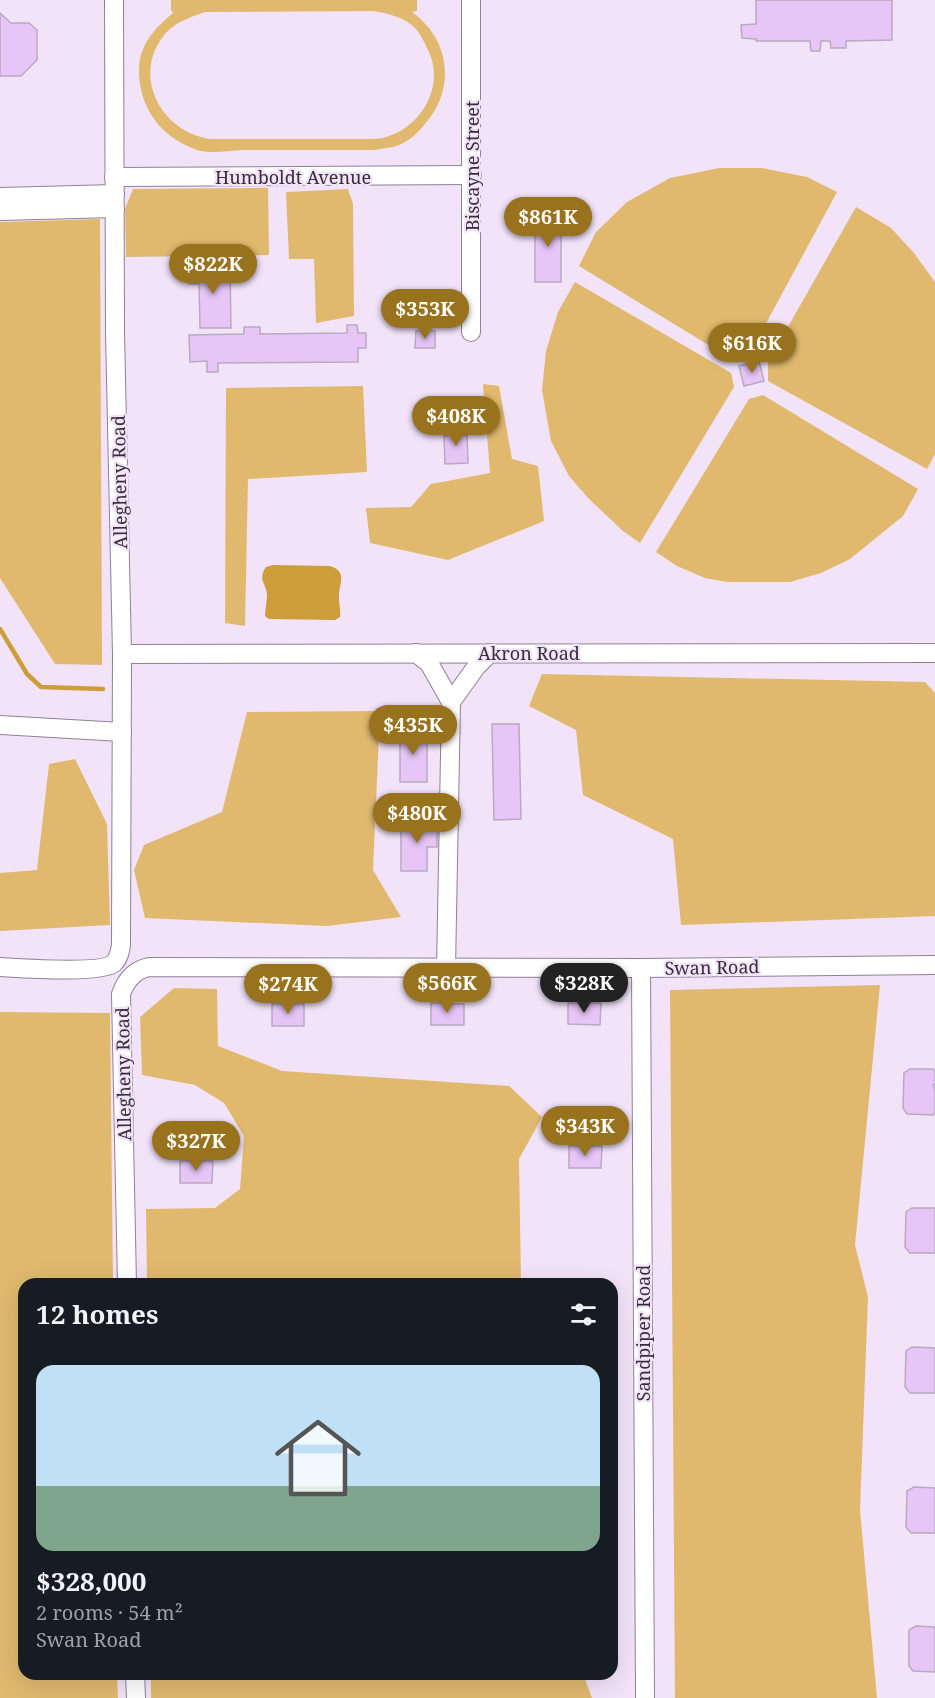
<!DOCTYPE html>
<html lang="en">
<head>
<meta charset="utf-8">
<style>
	:root { --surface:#171b24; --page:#242831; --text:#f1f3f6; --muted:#9ea1a6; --accent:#99721e }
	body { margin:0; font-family:"Noto Serif",serif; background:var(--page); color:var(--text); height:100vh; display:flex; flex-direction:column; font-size:22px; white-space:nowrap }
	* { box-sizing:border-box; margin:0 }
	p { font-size:20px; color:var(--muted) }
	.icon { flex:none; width:33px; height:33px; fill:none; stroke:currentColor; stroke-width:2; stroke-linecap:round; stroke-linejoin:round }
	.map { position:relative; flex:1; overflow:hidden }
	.drawer { position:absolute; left:18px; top:1278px; width:600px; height:402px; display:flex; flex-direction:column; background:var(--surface); border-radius:18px; box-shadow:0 6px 24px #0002 }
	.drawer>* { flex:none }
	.price { position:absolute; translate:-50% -51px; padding:0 14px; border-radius:21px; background:var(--accent); color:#fff; font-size:20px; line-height:39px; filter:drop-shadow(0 2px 3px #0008) }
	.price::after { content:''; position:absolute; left:50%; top:36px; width:18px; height:14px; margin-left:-9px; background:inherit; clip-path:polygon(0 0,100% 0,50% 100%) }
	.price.on { background:#222; color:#fff }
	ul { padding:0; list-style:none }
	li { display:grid; align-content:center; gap:12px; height:318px; padding:0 18px }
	li span { display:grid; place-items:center; height:186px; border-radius:18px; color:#555 }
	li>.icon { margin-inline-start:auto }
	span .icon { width:108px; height:108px; fill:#fffc; stroke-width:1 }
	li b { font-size:26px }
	h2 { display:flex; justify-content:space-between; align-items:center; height:72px; padding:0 18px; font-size:26px }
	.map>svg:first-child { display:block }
	.green { fill:#e0b96f; fill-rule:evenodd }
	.water { fill:#cd9d3a }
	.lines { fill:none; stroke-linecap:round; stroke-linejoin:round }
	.stream { stroke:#cd9d3a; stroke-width:4.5 }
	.building { fill:#e7c6f7; stroke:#b8aabf; stroke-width:1.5 }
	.minor-casing { stroke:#8f8195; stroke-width:20 }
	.minor { stroke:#fff; stroke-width:18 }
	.labels { text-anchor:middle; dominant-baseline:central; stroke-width:4.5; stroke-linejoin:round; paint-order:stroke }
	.street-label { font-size:18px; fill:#352f38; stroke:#f2e3f9 }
</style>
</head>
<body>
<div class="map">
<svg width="935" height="1698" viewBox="0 0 935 1698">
	<rect width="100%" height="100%" fill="#f2e3f9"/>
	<g class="green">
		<path d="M171,0H417V11L412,12C451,40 456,90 424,125C418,133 409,141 399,145C392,148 383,148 376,150C332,150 287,150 242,150C229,151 209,154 197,150C166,139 145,116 140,84C135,51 149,33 173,13L171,10ZM372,11C387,13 404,17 415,28C421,34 425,44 429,52C445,88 420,129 383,138C377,139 370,139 364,139H209C160,131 131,75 165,34C175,22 191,17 205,12Z"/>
		<polygon points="719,168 762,168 807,177 837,192 750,353 733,360 579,266 596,232 627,202 670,178"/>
		<polygon points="268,188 269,255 126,257 125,209 133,189"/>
		<polygon points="348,189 353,204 354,316 316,323 314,259 289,259 286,192"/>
		<polygon points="856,207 891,228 914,253 935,282 935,454 927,469 768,381 768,362"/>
		<polygon points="100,219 102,665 55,664 0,578 0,222"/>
		<polygon points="575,282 731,373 734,387 640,543 623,531 589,499 569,476 551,441 542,390 546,351 558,312"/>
		<polygon points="483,384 499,386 512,459 538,466 544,521 448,560 370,543 366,508 411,507 431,484 490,473"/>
		<polygon points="363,386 367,472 248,479 245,626 225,623 226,388"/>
		<polygon points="763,395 918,489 903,516 850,559 821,573 790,582 727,582 705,578 677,566 656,552 749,399"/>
		<polygon points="542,674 925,682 935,693 935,916 681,925 673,839 583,795 576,730 529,706"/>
		<polygon points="380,711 373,870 401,917 327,926 145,918 134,870 144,845 222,812 247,712"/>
		<polygon points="75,759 107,824 110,925 0,931 0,873 37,870 49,764"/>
		<polygon points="880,985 855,1245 868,1297 860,1510 877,1698 675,1698 670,990"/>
		<polygon points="174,988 217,989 218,1046 282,1071 509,1086 542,1117 519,1159 521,1284 147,1284 146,1209 215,1208 240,1189 244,1136 224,1103 195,1085 142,1075 140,1017"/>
		<polygon points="0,1012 110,1013 113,1284 24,1284 24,1674 117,1674 118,1698 0,1698"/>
		<polygon points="151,1674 583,1674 592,1698 151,1698"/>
	</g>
	<path class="water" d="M273,565L330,566C349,572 338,585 339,598C339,605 341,610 340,617L335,620L269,619L265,616C265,609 267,602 267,595C267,584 257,580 266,567Z"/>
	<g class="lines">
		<polyline class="stream" points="0,629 27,674 41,687 103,689"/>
	</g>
	<g class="building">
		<polygon points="756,0 892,0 892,40 846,41 846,48 831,48 830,41 821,41 820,51 811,51 810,41 756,41 756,39 742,38 741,25 756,24"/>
		<polygon points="0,13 11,23 29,23 37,30 37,60 21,76 0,76"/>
		<rect x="535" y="213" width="26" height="69"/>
		<polygon points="189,266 230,266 231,328 200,328 199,284 189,284"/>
		<polygon points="347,325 357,325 358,333 366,333 366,348 358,348 358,362 218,363 218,372 207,372 207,361 190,362 189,335 244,334 244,327 260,327 260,334 347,333"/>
		<polygon points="416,331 435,331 435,348 415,348"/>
		<polygon points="759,361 764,381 744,386 739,366"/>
		<polygon points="447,429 463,429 463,435 467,435 468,463 445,464 444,436 447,436"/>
		<polygon points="492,724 519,724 521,819 494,820"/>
		<rect x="400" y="730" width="27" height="52"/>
		<polygon points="401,821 437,821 437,847 427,847 427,871 401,871"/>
		<polygon points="431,1003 464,1004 464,1025 431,1025"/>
		<polygon points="568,1003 601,1003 600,1025 568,1024"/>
		<rect x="272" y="1004" width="32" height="22"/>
		<polygon points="910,1069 933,1069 935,1072 935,1084 933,1085 935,1090 935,1112 933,1115 907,1114 903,1108 904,1073"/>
		<polygon points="569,1146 602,1146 601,1168 569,1168"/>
		<polygon points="180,1161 213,1161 212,1183 180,1183"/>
		<polygon points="912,1208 935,1208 935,1253 910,1253 905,1247 906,1212"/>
		<polygon points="912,1347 935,1348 935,1393 910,1393 905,1387 906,1351"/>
		<polygon points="914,1487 935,1488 935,1533 911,1533 906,1527 907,1491"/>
		<polygon points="916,1626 935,1627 935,1672 913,1671 909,1666 909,1630"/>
	</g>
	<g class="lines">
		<g class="minor-casing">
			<g id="minor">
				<polyline points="114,177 472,175"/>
				<polyline points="0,197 115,194"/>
				<polyline points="0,211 115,208"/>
				<polyline points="471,332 471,0"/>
				<polyline points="416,653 429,663 451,702 446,968"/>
				<polyline points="122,654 935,653"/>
				<polyline points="451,702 476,667 490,653"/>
				<polyline points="0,725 122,732"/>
				<path d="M0,967C20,968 102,974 114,963C119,958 120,951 121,945L122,654L115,332L114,0"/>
				<polyline points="641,968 645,1698"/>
				<path d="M127,1284L121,994C126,980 134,970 149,967L641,968L935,965"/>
				<polyline points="135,1674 136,1698"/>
			</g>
		</g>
		<use href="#minor" class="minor"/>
	</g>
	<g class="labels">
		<g class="street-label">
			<text transform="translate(472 166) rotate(-90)">Biscayne Street</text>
			<text x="293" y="177">Humboldt Avenue</text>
			<text transform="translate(119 482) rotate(-91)">Allegheny Road</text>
			<text x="529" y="653">Akron Road</text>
			<text transform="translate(712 967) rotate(-1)">Swan Road</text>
			<text transform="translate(123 1074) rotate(-91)">Allegheny Road</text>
			<text transform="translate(643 1333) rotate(-90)">Sandpiper Road</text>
		</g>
	</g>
</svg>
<b class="price" style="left:548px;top:248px">$861K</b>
<b class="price" style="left:213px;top:295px">$822K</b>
<b class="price" style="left:425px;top:340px">$353K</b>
<b class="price" style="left:752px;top:374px">$616K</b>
<b class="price" style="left:456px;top:447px">$408K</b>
<b class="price" style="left:413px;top:756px">$435K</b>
<b class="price" style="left:417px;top:844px">$480K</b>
<b class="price" style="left:447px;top:1014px">$566K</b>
<b class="price on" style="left:584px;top:1014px">$328K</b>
<b class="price" style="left:288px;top:1015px">$274K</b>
<b class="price" style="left:585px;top:1157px">$343K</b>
<b class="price" style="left:196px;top:1172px">$327K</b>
<section class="drawer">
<h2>12 homes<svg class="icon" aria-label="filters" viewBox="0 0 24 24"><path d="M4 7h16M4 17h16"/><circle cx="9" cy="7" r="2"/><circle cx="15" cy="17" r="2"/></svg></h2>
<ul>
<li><span style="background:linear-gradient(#bfe0f5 65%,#7fa58c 0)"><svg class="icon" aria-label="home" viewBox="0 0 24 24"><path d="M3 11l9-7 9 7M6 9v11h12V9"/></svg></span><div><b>$328,000</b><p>2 rooms · 54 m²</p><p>Swan Road</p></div></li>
</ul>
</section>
</div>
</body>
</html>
